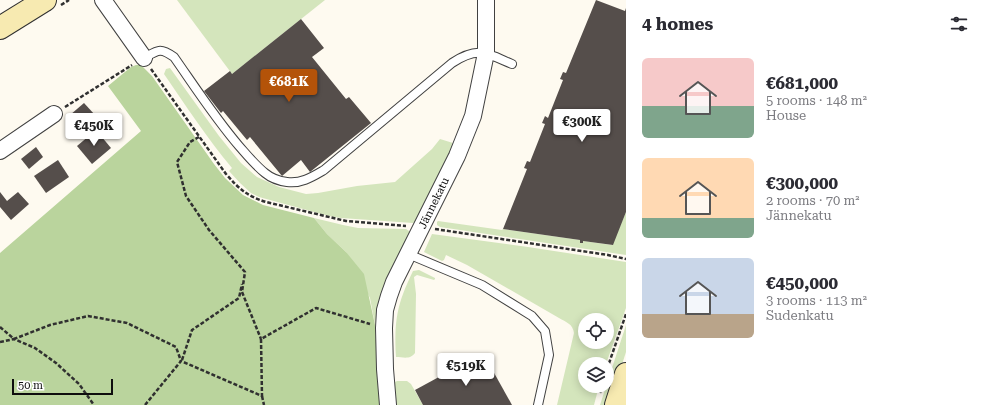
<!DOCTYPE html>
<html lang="en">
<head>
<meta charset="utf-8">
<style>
	:root { --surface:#fff; --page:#f7f7f7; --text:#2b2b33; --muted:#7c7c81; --accent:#b45309 }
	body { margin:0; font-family:"Roboto Serif",serif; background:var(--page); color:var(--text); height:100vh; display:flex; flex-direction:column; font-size:15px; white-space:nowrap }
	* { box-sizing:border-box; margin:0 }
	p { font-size:13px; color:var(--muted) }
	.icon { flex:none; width:22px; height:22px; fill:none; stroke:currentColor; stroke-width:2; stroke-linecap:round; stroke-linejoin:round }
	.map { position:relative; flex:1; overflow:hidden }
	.drawer { display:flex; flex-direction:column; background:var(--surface); width:360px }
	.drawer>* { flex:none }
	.controls { position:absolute; left:578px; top:313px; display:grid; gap:8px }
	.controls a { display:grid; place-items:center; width:36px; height:36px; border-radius:50%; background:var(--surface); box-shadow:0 2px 10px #0003; font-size:20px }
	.scale { position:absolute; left:12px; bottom:10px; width:101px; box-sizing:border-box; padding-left:4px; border:2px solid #0e0e0e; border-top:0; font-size:11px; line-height:14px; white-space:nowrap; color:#0e0e0e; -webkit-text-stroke:3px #fff; paint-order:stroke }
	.price { position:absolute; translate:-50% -34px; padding:0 9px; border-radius:4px; background:#fff; color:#222; font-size:13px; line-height:26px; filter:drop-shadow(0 1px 2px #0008) }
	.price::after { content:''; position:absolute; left:50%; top:24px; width:12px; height:9px; margin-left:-6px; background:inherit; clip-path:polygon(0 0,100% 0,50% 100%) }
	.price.selected { background:var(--accent); color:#fff }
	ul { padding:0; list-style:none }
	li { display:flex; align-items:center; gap:12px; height:100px; padding:0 16px }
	li span { display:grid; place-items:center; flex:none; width:112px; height:80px; border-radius:6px; color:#555 }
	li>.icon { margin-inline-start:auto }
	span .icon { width:48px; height:48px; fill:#fffc; stroke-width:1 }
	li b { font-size:17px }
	h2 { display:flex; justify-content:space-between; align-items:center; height:48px; padding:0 16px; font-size:17px }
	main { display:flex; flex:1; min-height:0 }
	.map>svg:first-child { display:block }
	.green { fill:#d4e5bc; fill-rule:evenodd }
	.forest { fill:#bad49d }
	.building { fill:#554e4b }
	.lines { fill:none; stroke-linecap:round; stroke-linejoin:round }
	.lane-casing { stroke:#414141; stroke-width:10 }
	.street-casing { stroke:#414141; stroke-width:18 }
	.secondary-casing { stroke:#303030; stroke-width:24 }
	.path { stroke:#303030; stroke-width:2.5; stroke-dasharray:4 2; stroke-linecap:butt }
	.lane { stroke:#fff; stroke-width:8 }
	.street { stroke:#fff; stroke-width:16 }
	.secondary { stroke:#f7eab1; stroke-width:22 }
	.labels { text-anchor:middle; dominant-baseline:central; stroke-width:4; stroke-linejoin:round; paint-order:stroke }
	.street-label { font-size:11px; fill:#0e0e0e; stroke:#fff }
</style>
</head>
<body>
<main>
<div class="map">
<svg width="626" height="405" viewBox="0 0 626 405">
	<rect width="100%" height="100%" fill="#fefaf0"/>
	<g class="green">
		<polygon points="177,0 325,0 232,74"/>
		<path d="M170,68L219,136L241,163L257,177L279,187L306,194L318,193L357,186L395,182L432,149L440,139L453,143L450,151L415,222L413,223L341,218L329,216L259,197L251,193L240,183L229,171L232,168C207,138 186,106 164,74L166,69Z"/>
		<polygon points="626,212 626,255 440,227 437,225 437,222 438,221 502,230 503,229 580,240 580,243 583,243 583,241 612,245"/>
		<polygon points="314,218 343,225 358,228 406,229 409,231 409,234 385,283 378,303 375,325 370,298 346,252 327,234"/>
		<path d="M432,234L528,247L626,262V308L606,364H585V386H599L594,405H557L574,333C573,324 566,322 559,318L467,265L446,255L444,260L442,261L424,252ZM585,320H607V342H585Z"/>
		<path d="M419,270L435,278V279L434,280L417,275L414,277L416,294L415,353C410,360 403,357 396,357C394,320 397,304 413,271Z"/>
		<polygon points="626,325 626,352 609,405 600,405"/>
		<polygon points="397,381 407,381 411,384 423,405 393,405 393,383"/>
	</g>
	<polygon class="forest" points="136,65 141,65 152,76 214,164 225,178 243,195 263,205 314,218 327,234 346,252 364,274 375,325 380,405 0,405 0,253 141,131 108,86 131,67"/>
	<g class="building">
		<polygon points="596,0 625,11 626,8 626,212 613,245 583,241 583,243 580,243 580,240 503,229 527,169 524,168 527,161 530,162 545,124 542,123 545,116 548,118 563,80 560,79 563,72 566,73"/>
		<polygon points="301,19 324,48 312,57 346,99 349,97 371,123 310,172 301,160 282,176 250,137 247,140 223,111 221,113 204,91 230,71 232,74"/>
		<polygon points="84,103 95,115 81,128 70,115"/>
		<polygon points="96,130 111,148 92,164 77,146"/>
		<polygon points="36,147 43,157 29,169 21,159"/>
		<polygon points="58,160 69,177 46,193 34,176"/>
		<polygon points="0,192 7,201 18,192 29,204 11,220 0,207"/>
		<polygon points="483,353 512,405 423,405 415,390"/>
	</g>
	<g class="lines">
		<g class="lane-casing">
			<g id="lane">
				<path d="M144,58C158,50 160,47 174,57C195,87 215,118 239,146C247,155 255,165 265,173C271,178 279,181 287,182C301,184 312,177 324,170L452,63C478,46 486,53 512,64"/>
				<polyline points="408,254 482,285 532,316 545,331 549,355 538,405"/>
			</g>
		</g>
		<g class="street-casing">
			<g id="street">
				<polyline points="103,0 144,58"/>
				<polyline points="0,151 54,114"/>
				<polyline points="388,405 385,369 384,328 385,310 389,296 394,282 457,156 473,116 486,53 486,0"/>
			</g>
		</g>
		<g class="secondary-casing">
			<g id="secondary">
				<polyline points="0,28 45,0"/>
				<polyline points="616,405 626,374"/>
			</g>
		</g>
		<g class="path">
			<polyline points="61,5 69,0"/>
			<path d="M151,69L226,174C239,189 247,196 266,202L346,221L406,226"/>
			<polyline points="65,107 132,65"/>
			<polyline points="199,137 190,142 177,162 186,196 209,230 245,272 242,292 261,339"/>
			<polyline points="435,229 608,255 626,259"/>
			<polyline points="0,327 14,339 50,325 88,316 127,323 176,347 181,361"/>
			<polyline points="0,342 14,339 35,348 56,363 79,384 94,405"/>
			<polyline points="182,360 192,330 239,298 242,284"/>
			<polyline points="607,369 626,314"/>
			<polyline points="600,393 602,386"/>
			<polyline points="262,396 264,405"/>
			<polyline points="145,405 181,361 262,396 261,339 316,308 370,324"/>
		</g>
		<use href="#lane" class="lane"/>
		<use href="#street" class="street"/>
		<use href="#secondary" class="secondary"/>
	</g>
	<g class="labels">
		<g class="street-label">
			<text transform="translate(434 203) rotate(-64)">Jännekatu</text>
		</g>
	</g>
</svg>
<div class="controls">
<a><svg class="icon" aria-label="locate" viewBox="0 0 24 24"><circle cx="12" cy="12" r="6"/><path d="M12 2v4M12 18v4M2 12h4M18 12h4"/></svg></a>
<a><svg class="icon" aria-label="layers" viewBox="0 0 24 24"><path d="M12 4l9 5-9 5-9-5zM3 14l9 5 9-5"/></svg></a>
</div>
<div class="scale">50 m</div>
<b class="price selected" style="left:289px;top:103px">€681K</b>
<b class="price" style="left:582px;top:143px">€300K</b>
<b class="price" style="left:94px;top:147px">€450K</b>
<b class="price" style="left:466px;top:387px">€519K</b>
</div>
<section class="drawer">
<h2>4 homes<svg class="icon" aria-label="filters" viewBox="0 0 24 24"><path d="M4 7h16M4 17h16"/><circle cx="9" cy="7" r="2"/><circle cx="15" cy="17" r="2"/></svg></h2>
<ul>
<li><span style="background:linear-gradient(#f6c9c9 60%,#7fa58c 0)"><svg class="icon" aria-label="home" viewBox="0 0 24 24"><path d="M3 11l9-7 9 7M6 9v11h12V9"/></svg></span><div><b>€681,000</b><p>5 rooms · 148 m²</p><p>House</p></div></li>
<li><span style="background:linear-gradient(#ffd9b3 75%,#7fa58c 0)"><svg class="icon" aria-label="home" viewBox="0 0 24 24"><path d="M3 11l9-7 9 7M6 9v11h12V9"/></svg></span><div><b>€300,000</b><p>2 rooms · 70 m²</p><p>Jännekatu</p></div></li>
<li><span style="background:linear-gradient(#c9d6e8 70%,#b9a48a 0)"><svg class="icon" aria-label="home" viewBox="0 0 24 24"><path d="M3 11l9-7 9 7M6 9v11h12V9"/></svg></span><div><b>€450,000</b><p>3 rooms · 113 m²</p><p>Sudenkatu</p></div></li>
</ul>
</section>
</main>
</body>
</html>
